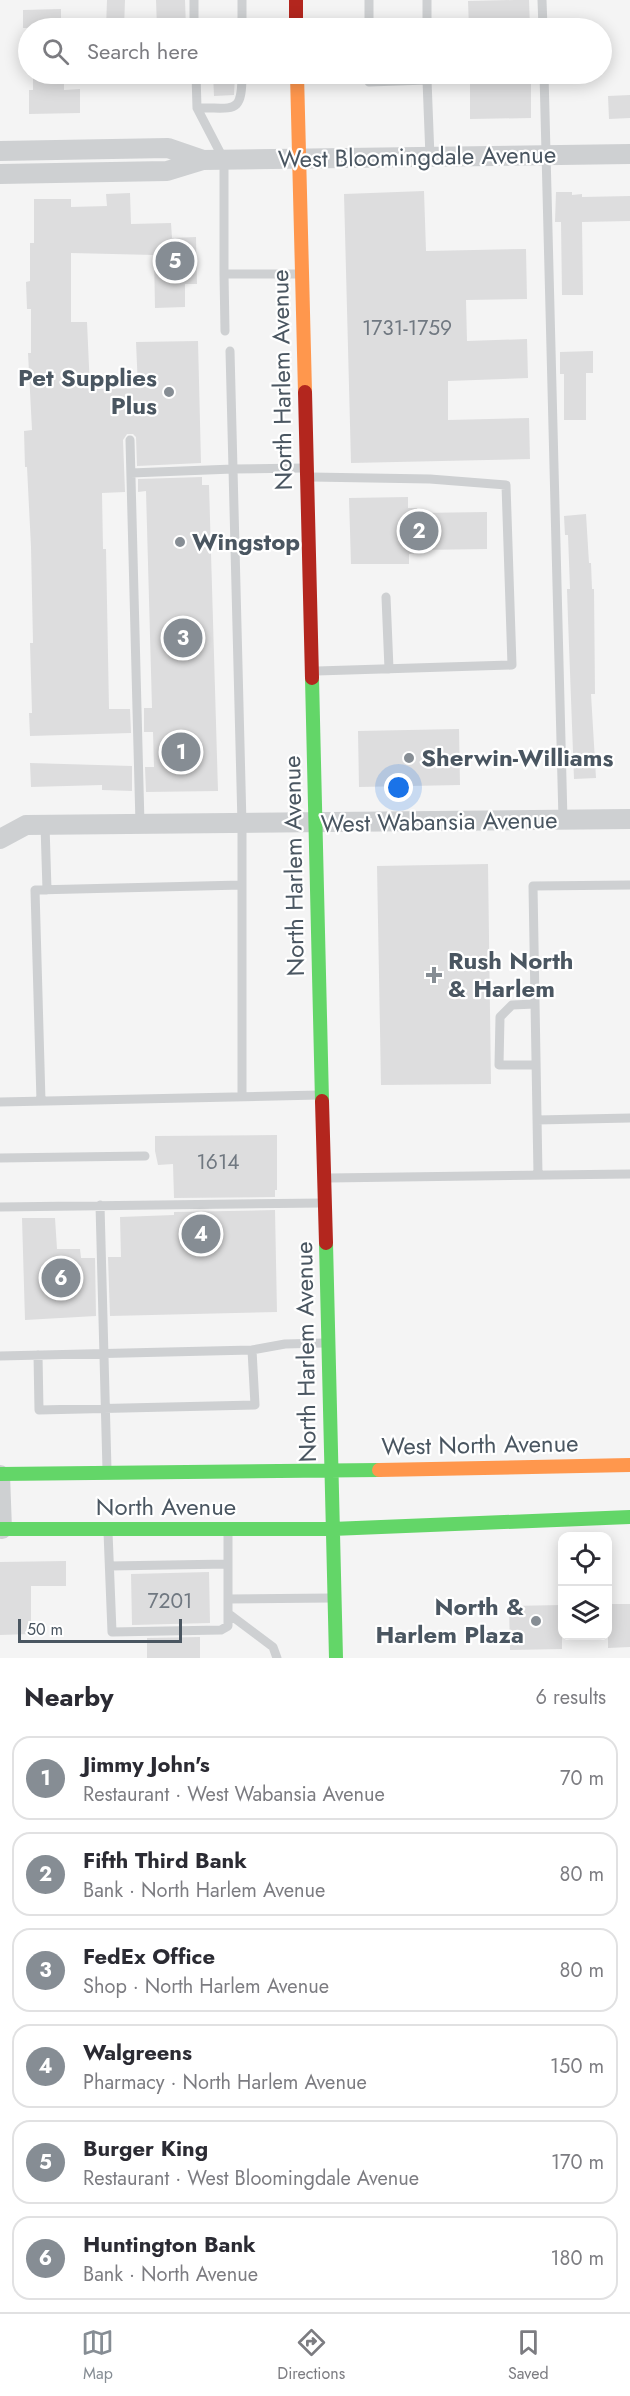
<!DOCTYPE html>
<html lang="en">
<head>
<meta charset="utf-8">
<style>
  body { margin:0; font-family:Jost,sans-serif; background:#f7f7f7; color:#2b2b33 }
  .controls { position:absolute; right:18px; bottom:18px; display:grid; overflow:hidden; border-radius:12px; box-shadow:0 3px 15px #0003 }
  .controls button { width:54px; height:54px; display:grid; place-items:center; padding:0; border:0; border-bottom:2px solid #e1e1e2; background:#fff; color:#2b2b33; font:30px sans-serif }
  .scale { position:absolute; left:18px; bottom:15px; width:164px; box-sizing:border-box; padding-left:6px; border:3px solid #4a5661; border-top:0; font-size:16px; line-height:21px; white-space:nowrap; color:#4a5661; -webkit-text-stroke:4px #fff; paint-order:stroke }
  .you { position:absolute; left:399px; top:788px; width:21px; height:21px; margin:-15px; border:4px solid #fff; border-radius:50%; background:#1a73e8; box-shadow:0 0 0 9px #1a73e833 }
  .badge { display:grid; place-items:center; width:39px; height:39px; border-radius:50%; background:#868d94; color:#fff; font-size:20px; font-weight:700 }
  .pin { position:absolute; translate:-50% -50%; border:3px solid #fff; box-shadow:0 2px 6px #0006 }
  .list { margin:0; padding:0; list-style:none }
  h2 { display:flex; justify-content:space-between; align-items:center; height:78px; margin:0; padding:0 24px; font-size:26px }
  h2 small { font-size:20px; font-weight:400; color:#7c7c81 }
  .list li { display:grid; grid-template-columns:39px 1fr auto; gap:18px; align-items:center; box-sizing:border-box; height:84px; margin:0 12px 12px; padding:0 12px; border:2px solid #e1e1e2; border-radius:18px }
  .list b { display:block; font-size:22px; white-space:nowrap }
  .list p { margin:0; font-size:20px; white-space:nowrap; color:#7c7c81 }
  .list em { font-size:20px; font-style:normal; color:#7c7c81 }
  .icon { flex:none; width:33px; height:33px; fill:none; stroke:currentColor; stroke-width:2; stroke-linecap:round; stroke-linejoin:round }
  .map { position:relative; flex:none; width:630px; height:1658px; overflow:hidden }
  .search { position:absolute; background:#fff; box-shadow:0 3px 15px #0003; left:18px; right:18px; top:18px; height:66px; display:flex; align-items:center; gap:15px; box-sizing:border-box; padding:0 21px; border-radius:33px; color:#7c7c81; font-size:22px }
  .sheet { height:654px; background:#fff }
  nav { display:flex; justify-content:space-around; align-items:center; box-sizing:border-box; height:84px; border-top:2px solid #e1e1e2; background:#fff; font-size:16px; color:#7c7c81 }
  nav a { display:grid; justify-items:center; gap:3px }
  nav .on { color:#868d94 }
  .map>svg:first-child { display:block }
</style>
</head>
<body>
<div class="map">
<svg width="630" height="1658" viewBox="0 0 630 1658">
  <rect width="100%" height="100%" fill="#f4f4f4"/>
  <!-- building -->
  <path fill="#ddddde" d="M 107,0 L 125,0 L 124,28 L 106,28 Z
    M 156,0 L 185,0 L 186,28 L 157,28 Z
    M 514,0 L 529,0 L 530,28 L 469,28 L 468,1 Z
    M 61,9 L 61,28 L 23,28 L 23,10 Z
    M 33,74 L 64,74 L 64,90 L 80,89 L 80,113 L 29,114 L 29,90 L 33,90 Z
    M 213,74 L 235,74 L 234,95 L 214,96 Z
    M 470,74 L 531,74 L 531,118 L 470,119 Z
    M 630,95 L 630,118 L 609,119 L 608,96 Z
    M 424,191 L 426,251 L 526,249 L 527,299 L 466,300 L 467,341 L 527,339 L 528,378 L 448,381 L 448,420 L 529,418 L 530,459 L 351,463 L 344,194 Z
    M 556,192 L 572,192 L 572,195 L 582,194 L 582,197 L 630,196 L 630,221 L 582,222 L 583,295 L 562,295 L 561,222 L 555,222 Z
    M 130,193 L 131,224 L 171,223 L 172,238 L 196,237 L 197,284 L 185,284 L 185,307 L 155,308 L 154,255 L 71,253 L 71,322 L 87,322 L 90,389 L 138,388 L 136,342 L 198,341 L 201,463 L 137,466 L 136,437 L 133,434 L 127,434 L 123,440 L 125,492 L 102,493 L 103,549 L 106,549 L 109,709 L 130,709 L 131,733 L 30,736 L 29,713 L 32,713 L 30,643 L 33,643 L 31,547 L 27,467 L 25,467 L 24,431 L 32,430 L 28,353 L 31,353 L 31,309 L 27,309 L 26,282 L 30,281 L 30,243 L 34,243 L 34,199 L 71,199 L 71,207 L 107,206 L 106,194 Z
    M 593,351 L 593,373 L 586,373 L 586,420 L 564,420 L 564,374 L 560,374 L 560,352 Z
    M 202,477 L 202,485 L 209,485 L 218,791 L 146,792 L 145,767 L 154,767 L 153,732 L 144,732 L 144,708 L 152,708 L 146,491 L 138,492 L 138,479 Z
    M 408,497 L 408,508 L 417,508 L 417,513 L 487,512 L 487,549 L 418,550 L 418,553 L 409,554 L 409,564 L 351,564 L 349,498 Z
    M 586,514 L 589,563 L 591,563 L 592,589 L 594,589 L 595,694 L 591,694 L 596,778 L 574,779 L 568,619 L 567,589 L 570,589 L 568,535 L 565,535 L 564,516 Z
    M 459,729 L 460,785 L 359,787 L 358,731 Z
    M 30,763 L 132,766 L 132,791 L 102,790 L 102,785 L 31,787 Z
    M 488,864 L 491,1084 L 381,1085 L 377,866 Z
    M 277,1135 L 277,1190 L 275,1190 L 275,1197 L 174,1198 L 173,1164 L 158,1165 L 155,1151 L 155,1136 Z
    M 275,1210 L 277,1312 L 110,1316 L 108,1257 L 121,1257 L 120,1217 L 174,1215 L 174,1212 Z
    M 22,1218 L 55,1218 L 57,1249 L 80,1249 L 81,1258 L 95,1258 L 96,1316 L 25,1320 Z
    M 66,1561 L 66,1586 L 31,1586 L 31,1634 L 0,1635 L 0,1562 Z
    M 209,1572 L 210,1623 L 132,1625 L 131,1574 Z
    M 608,1604 L 630,1604 L 630,1647 L 608,1648 Z
    M 562,1605 L 562,1649 L 510,1650 L 509,1606 Z
    M 200,1637 L 200,1658 L 147,1658 L 147,1638 Z"/>
  <g fill="none" stroke-linecap="round" stroke-linejoin="round">
    <!-- lane -->
    <path stroke="#ced0d2" stroke-width="9" d="M 194,0 L 194,28
      M 369,0 L 369,28
      M 427,0 L 427,28
      M 542,0 L 543,28
      M 242,28 L 242,0
      M 196,74 L 197,108 L 224,160 L 224,274
      M 369,74 L 369,82 L 427,80 L 427,74
      M 544,74 L 563,820
      M 427,80 L 430,157
      M 197,108 C 234,107 242,116 242,74
      M 225,331 L 224,274 L 297,274
      M 230,351 L 233,469 L 304,468
      M 130,440 L 140,824
      M 131,473 L 233,469 L 242,824 L 242,1097
      M 311,477 L 430,479 L 506,485 L 512,665 L 317,671
      M 386,597 L 389,669
      M 45,825 L 47,890
      M 535,1004 L 512,1005 L 500,1017 L 499,1065 L 536,1065
      M 41,1101 L 35,890 L 242,885
      M 0,1102 L 319,1095
      M 537,1120 L 630,1118
      M 0,1158 L 145,1156
      M 538,1175 L 533,886 L 630,885
      M 329,1178 L 630,1174
      M 100,1205 L 107,1470
      M 0,1207 L 322,1203
      M 38,1355 L 39,1410 L 255,1405 L 252,1350
      M 0,1356 L 252,1350 L 285,1344 L 324,1343
      M 108,1532 L 112,1632 L 221,1630 L 228,1626 L 228,1564
      M 110,1566 L 228,1564 L 228,1531
      M 229,1599 L 331,1598
      M 229,1614 L 273,1647 L 277,1658"/>
    <!-- street -->
    <path stroke="#ced0d2" stroke-width="20" d="M 0,151 L 168,148 L 203,160
      M 0,174 L 167,171 L 203,160 L 630,154
      M 0,839 L 26,825 L 630,819
      M 0,1475 L 2,1529"/>
    <!-- fast -->
    <path stroke="#63d668" stroke-width="14" d="M 312,678 L 322,1101
      M 326,1243 L 336,1658
      M 0,1474 L 379,1470
      M 0,1529 L 332,1529 L 630,1517"/>
    <!-- slow -->
    <path stroke="#ff974d" stroke-width="14" d="M 297,74 L 305,392
      M 379,1470 L 630,1465"/>
    <!-- jam -->
    <path stroke="#b3261e" stroke-width="14" d="M 296,0 L 296,28
      M 305,392 L 312,678
      M 322,1101 L 326,1243"/>
  </g>
  <!-- markers -->
  <g fill="#868d94" stroke="#fff" stroke-width="2">
    <circle cx="169" cy="392" r="6"/>
    <circle cx="180" cy="542" r="6"/>
    <circle cx="409" cy="758" r="6"/>
    <path d="M431 966h6v6h6v6h-6v6h-6v-6h-6v-6h6z"/>
    <circle cx="536" cy="1621" r="6"/>
  </g>
  <g text-anchor="middle" stroke-width="4.5" stroke-linejoin="round" paint-order="stroke">
    <!-- number labels -->
    <g font-size="21" fill="#707881">
      <text x="407" y="335">1731-1759</text>
      <text x="218" y="1169">1614</text>
      <text x="170" y="1608">7201</text>
    </g>
    <!-- street labels -->
    <g font-size="24" fill="#4a5661" stroke="#fff">
      <text transform="translate(417 157) rotate(-1)" y="8">West Bloomingdale Avenue</text>
      <text transform="translate(282 380) rotate(-91)" y="8">North Harlem Avenue</text>
      <text transform="translate(439 822) rotate(-1)" y="8">West Wabansia Avenue</text>
      <text transform="translate(294 866) rotate(-91)" y="8">North Harlem Avenue</text>
      <text transform="translate(306 1352) rotate(-91)" y="8">North Harlem Avenue</text>
      <text transform="translate(480 1445) rotate(-1)" y="8">West North Avenue</text>
      <text x="166" y="1515">North Avenue</text>
    </g>
    <!-- poi labels -->
    <g font-size="24" font-weight="bold" fill="#4a5661" stroke="#fff" text-anchor="start">
      <text x="157" y="386" text-anchor="end">Pet Supplies<tspan x="157" dy="28">Plus</tspan></text>
      <text x="192" y="550">Wingstop</text>
      <text x="421" y="766">Sherwin-Williams</text>
      <text x="448" y="969">Rush North<tspan x="448" dy="28">&amp; Harlem</tspan></text>
      <text x="524" y="1615" text-anchor="end">North &amp;<tspan x="524" dy="28">Harlem Plaza</tspan></text>
    </g>
  </g>
</svg>
<div class="controls">
<button><svg class="icon" aria-label="locate" viewBox="0 0 24 24"><circle cx="12" cy="12" r="6"/><path d="M12 2v4M12 18v4M2 12h4M18 12h4"/></svg></button>
<button><svg class="icon" aria-label="layers" viewBox="0 0 24 24"><path d="M12 4l9 5-9 5-9-5zM3 14l9 5 9-5"/></svg></button>
</div>
<div class="scale">50 m</div>
<div class="you"></div>
<div class="pin badge" style="left:181px;top:752px">1</div>
<div class="pin badge" style="left:419px;top:531px">2</div>
<div class="pin badge" style="left:183px;top:638px">3</div>
<div class="pin badge" style="left:201px;top:1234px">4</div>
<div class="pin badge" style="left:175px;top:261px">5</div>
<div class="pin badge" style="left:61px;top:1278px">6</div>
<div class="search"><svg class="icon" aria-label="search" viewBox="0 0 24 24"><circle cx="10" cy="10" r="6"/><path d="M15 15l6 6"/></svg>Search here</div>
</div>
<section class="sheet">
<h2>Nearby<small>6 results</small></h2>
<ul class="list">
<li><span class="badge">1</span><div><b>Jimmy John's</b><p>Restaurant · West Wabansia Avenue</p></div><em>70 m</em></li>
<li><span class="badge">2</span><div><b>Fifth Third Bank</b><p>Bank · North Harlem Avenue</p></div><em>80 m</em></li>
<li><span class="badge">3</span><div><b>FedEx Office</b><p>Shop · North Harlem Avenue</p></div><em>80 m</em></li>
<li><span class="badge">4</span><div><b>Walgreens</b><p>Pharmacy · North Harlem Avenue</p></div><em>150 m</em></li>
<li><span class="badge">5</span><div><b>Burger King</b><p>Restaurant · West Bloomingdale Avenue</p></div><em>170 m</em></li>
<li><span class="badge">6</span><div><b>Huntington Bank</b><p>Bank · North Avenue</p></div><em>180 m</em></li>
</ul>
</section>
<nav>
<a class="on"><svg class="icon" aria-label="map" viewBox="0 0 24 24"><path d="M3 6l6-2 6 2 6-2v14l-6 2-6-2-6 2zM9 4v14M15 6v14"/></svg>Map</a>
<a><svg class="icon" aria-label="directions" viewBox="0 0 24 24"><path d="M12 3l9 9-9 9-9-9zM9 14v-3h6M13 9l2 2-2 2"/></svg>Directions</a>
<a><svg class="icon" aria-label="saved" viewBox="0 0 24 24"><path d="M7 4h10v16l-5-4-5 4z"/></svg>Saved</a>
</nav>
</body>
</html>
